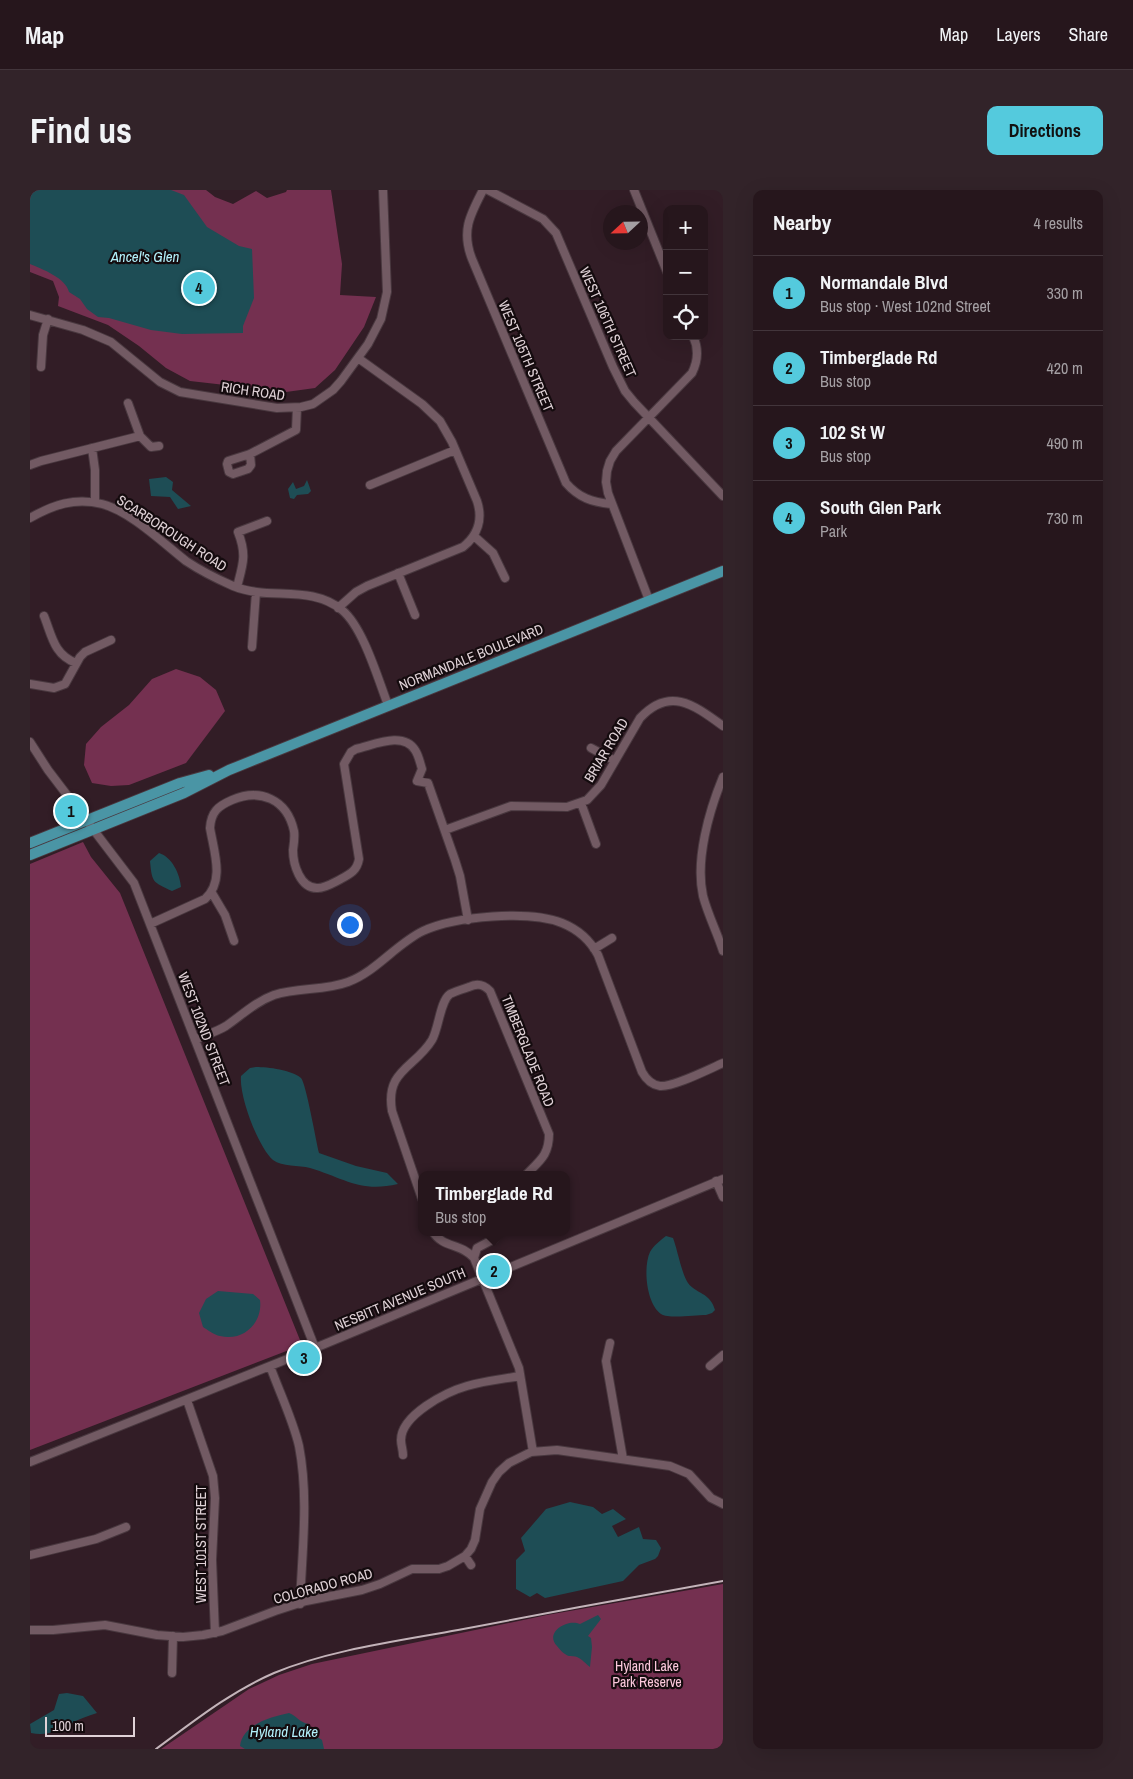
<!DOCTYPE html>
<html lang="en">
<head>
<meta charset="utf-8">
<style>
  body { margin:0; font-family:"Archivo Narrow",sans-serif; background:#322329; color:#f1f3f6 }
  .controls { position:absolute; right:15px; top:15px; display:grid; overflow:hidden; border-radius:10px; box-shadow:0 5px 20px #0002 }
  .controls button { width:45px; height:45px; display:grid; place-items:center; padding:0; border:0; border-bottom:1px solid #42353b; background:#26161c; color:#f1f3f6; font:25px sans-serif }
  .compass { position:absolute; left:573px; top:15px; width:45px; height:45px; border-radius:50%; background:#26161c; box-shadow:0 5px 20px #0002; rotate:248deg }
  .scale { position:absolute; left:15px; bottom:12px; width:90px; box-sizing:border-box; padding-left:5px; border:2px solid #e0d2d7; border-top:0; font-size:14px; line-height:18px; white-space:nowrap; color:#e0d2d7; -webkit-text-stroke:4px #140b0e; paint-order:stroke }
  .you { position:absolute; left:319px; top:734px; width:18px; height:18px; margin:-12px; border:4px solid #fff; border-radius:50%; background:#1a73e8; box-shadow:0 0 0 8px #1a73e833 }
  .badge { display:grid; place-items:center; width:32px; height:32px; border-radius:50%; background:#54cadd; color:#111; font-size:16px; font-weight:700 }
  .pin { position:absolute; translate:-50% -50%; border:2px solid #fff; box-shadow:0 1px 5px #0006 }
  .popup { position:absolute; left:388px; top:981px; width:152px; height:65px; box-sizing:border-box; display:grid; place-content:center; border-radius:10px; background:#26161c; filter:drop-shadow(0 1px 4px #0005); font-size:16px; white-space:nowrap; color:#a49fa3 }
  .popup b { font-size:19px; color:#f1f3f6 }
  .popup::after { content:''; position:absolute; left:50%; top:100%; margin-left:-10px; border:10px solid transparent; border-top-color:#26161c }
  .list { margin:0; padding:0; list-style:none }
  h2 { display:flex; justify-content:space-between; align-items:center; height:65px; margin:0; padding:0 20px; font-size:21px }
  h2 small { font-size:16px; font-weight:400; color:#a49fa3 }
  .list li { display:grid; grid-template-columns:32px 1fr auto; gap:15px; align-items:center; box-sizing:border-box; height:75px; padding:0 20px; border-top:1px solid #42353b }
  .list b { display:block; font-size:19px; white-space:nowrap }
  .list p { margin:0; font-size:16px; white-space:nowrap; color:#a49fa3 }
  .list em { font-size:16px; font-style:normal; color:#a49fa3 }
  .icon { flex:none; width:28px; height:28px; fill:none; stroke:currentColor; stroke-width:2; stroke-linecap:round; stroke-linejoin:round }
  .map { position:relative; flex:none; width:693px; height:1559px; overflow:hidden; border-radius:10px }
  header { display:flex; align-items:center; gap:30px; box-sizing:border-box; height:70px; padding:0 25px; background:#26161c; border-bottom:1px solid #42353b }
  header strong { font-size:24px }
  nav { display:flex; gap:28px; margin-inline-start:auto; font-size:18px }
  .intro { display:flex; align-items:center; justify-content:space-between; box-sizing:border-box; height:120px; padding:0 30px }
  h1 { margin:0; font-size:35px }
  .button { padding:12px 22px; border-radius:10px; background:#54cadd; color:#111; font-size:18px; font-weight:700 }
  main { display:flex; gap:30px; padding:0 30px }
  aside { flex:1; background:#26161c; border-radius:10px; box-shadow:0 5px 20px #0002 }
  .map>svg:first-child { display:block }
</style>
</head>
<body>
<header>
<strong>Map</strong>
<nav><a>Map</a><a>Layers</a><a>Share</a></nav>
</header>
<div class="intro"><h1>Find us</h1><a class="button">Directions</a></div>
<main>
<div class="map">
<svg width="693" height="1559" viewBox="0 0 693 1559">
  <rect width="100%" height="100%" fill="#321d26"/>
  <!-- green -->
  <path fill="#743050" d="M 0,0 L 176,0 L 185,7 L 203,14 L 226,1 L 237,8 L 256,2 L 257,0 L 301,0 L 312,74 L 310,105 L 346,107 L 334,137 L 305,180 L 285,198 L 256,202 L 160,191 L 136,178 L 109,156 L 78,135 L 28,116 L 29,107 L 23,91 L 0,82 Z
    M 146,479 L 170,487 L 186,500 L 195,521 L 156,573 L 99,595 L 81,596 L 62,593 L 54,575 L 56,554 L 71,537 L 99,515 L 122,489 Z
    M 53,652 L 61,667 L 90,703 L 272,1155 L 0,1260 L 0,674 Z
    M 693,1394 L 693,1559 L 131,1559 L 219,1499 L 249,1485 L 282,1474 L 517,1425 Z"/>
  <!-- water -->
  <path fill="#1e4d55" d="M 0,0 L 141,0 L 154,5 L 177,37 L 209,56 L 222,59 L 224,108 L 213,136 L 213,143 L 152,144 L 121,140 L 79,128 L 68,127 L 57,119 L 50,109 L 39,102 C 36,88 12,79 0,74 Z
    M 136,287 L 143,292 L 142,300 L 161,316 L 148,319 L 140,307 L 121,306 L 119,289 Z
    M 277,290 L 281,301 L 278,304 L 267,305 L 264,309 L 260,308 L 258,299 L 263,292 L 266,299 L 274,296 Z
    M 129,663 C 142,667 150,684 151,697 L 142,701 C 123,692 122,693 120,671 Z
    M 226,877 C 238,877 262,880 271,888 C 276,893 286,951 289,963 L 326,976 L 357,983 L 368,994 C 330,1003 314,988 280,978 C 269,975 252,977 243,970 C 228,957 209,906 211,886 L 220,878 Z
    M 636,1046 L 643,1048 C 647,1058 652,1085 658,1093 C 666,1104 680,1102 685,1120 L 682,1123 L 676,1125 C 665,1125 639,1129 631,1124 C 616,1113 613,1077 620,1062 C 623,1056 631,1050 636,1046 Z
    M 188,1101 L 223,1104 L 230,1110 C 233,1133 213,1152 190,1146 C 184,1145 178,1140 173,1137 L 169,1123 L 176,1109 Z
    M 540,1312 L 563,1317 L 572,1324 L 583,1319 L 596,1329 L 582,1336 L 588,1347 L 609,1337 L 613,1349 L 626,1350 L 631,1358 L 628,1366 L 625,1369 L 609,1375 L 593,1391 L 515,1408 L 507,1403 L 500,1407 L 486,1399 L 486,1370 L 495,1361 L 491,1348 L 516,1319 Z
    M 568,1425 L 571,1429 L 558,1446 L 561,1448 L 562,1457 L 560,1477 C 556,1474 552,1469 547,1467 C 545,1466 541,1466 539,1466 C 535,1465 530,1460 527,1456 C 514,1443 537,1428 550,1434 Z
    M 37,1503 L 53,1506 L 67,1523 C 58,1526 49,1529 40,1534 C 27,1541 17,1546 1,1543 L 0,1534 L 24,1520 L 29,1504 Z
    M 259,1523 C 267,1526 269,1532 278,1534 L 281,1543 L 292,1550 L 294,1559 L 215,1559 L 210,1556 C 213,1534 241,1527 259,1523 Z"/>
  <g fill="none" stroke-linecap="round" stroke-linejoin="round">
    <defs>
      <path id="minor" d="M 453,0 C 440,25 431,41 442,69 L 536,293 C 549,308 562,312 581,314
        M 458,0 L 513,29 L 526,43 L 583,177 L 595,201 L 604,212 L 693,306
        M 604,0 L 637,82
        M 0,125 L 53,140 L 81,152 L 130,192 L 150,202 L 247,218 L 271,217 L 283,214 L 303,200 L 311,191 L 338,154 L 351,129 L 357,102 L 353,0
        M 11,177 L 13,145 L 18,129
        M 98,213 L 110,246 L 121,257 L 129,256
        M 62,258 L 65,280 L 65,312
        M 220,264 L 221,275 L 218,279 L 203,284 L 199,282 L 197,274 L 198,271 L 220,264 L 266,240 L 267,218
        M 0,275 L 11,271 L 110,246
        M 340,295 L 425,260
        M 0,328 C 23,315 45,307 72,314 C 100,321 133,353 156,371 C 171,381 187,389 203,396 C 239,411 280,394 312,420 C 333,437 348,489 358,515
        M 444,346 L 463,363 L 475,388
        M 368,383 L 385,425
        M 207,397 C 213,374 217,365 208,342 L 237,331
        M 619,410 L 578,303 L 576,292 L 577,281 L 580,271 L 586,261 L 662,183 C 668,171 669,159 663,146
        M 308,418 L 326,402 L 337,396 L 433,357 C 448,345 453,329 447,311 L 422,252 L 410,231 L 392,214 L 328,168
        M 14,426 C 22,446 24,465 46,473
        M 222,457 L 226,402
        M 0,494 L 24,498 L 35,494 L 50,467 L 55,462 L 81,450
        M 0,552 L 18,580 L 104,693 L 285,1158
        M 561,558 L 585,571
        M 693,587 C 679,621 665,670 673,706 C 678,725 687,742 693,761
        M 551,613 L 566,654
        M 415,640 L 481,616 L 537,617 L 557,610 L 571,595 L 610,528 C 640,496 664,515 693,536
        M 182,703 L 195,725 L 204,751
        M 120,734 L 175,709 C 195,691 184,662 180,638 C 181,622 188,616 202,610 C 230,598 257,609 264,641 C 265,647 264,653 263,660 C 263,674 270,699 288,698 C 295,698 303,693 309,690 C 320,684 327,681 329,669 L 314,574 L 321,562 L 326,559 C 344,555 373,541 385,560 C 389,566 390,573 392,579 L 387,591 L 398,593 L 425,670 L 430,686 L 438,730
        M 564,759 L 582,748
        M 165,850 C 175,845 186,842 196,836 C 212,825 225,812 244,805 C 268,797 294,801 318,792 C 347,781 366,754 393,741 C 426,726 499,720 532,733 C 547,739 560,750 568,765 L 612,882 C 616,889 622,895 630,896 C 644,897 679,879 693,873
        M 686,991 L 693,1007
        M 392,1009 L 362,921 C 355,880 385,878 402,850 C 409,838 410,811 420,804 C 426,801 433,799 439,797 C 447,793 453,794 460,801 L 519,944 C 519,966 509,971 496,985
        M 403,1042 C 413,1058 431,1053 444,1068 L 489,1178 L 503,1262
        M 444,1068 L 447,1058 L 464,1049 L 470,1042
        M 580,1153 L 576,1171 L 593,1269
        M 240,1176 C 249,1201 263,1230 269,1256 C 279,1308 272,1361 270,1414
        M 680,1176 L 693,1165
        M 157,1210 L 183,1286 L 185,1308 L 182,1370 L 185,1443
        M 373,1265 C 373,1260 371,1255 371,1250 C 371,1225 416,1202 437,1196 C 454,1191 473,1189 490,1186
        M 0,1272 L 285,1158 L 693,989
        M 0,1365 L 66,1349 L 96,1337
        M 435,1366 L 441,1375
        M 0,1440 L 23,1440 L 75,1435 L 127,1445 L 153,1447 L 173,1445 L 192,1441 L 245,1421 L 276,1411 L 332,1400 L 350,1394 L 382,1379 L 409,1379 L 418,1376 L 435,1366 L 441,1359 L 445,1350 L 450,1319 L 462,1292 L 469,1282 L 479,1273 L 501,1262 L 527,1260 L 640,1276 L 659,1284 L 681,1308 L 693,1314
        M 142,1483 L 143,1446"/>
      <path id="major" d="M 0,653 L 150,593 L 179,585
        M 0,665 L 154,603 L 199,580 L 693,381"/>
    </defs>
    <!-- minor casing -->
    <use href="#minor" stroke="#49383f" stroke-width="10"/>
    <!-- major casing -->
    <use href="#major" stroke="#49383f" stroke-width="12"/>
    <!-- minor -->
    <use href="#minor" stroke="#725a63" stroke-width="8"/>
    <!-- major -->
    <use href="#major" stroke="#4a95a5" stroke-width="10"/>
    <!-- rail -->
    <path stroke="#c3b3b9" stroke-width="2" d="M 126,1559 C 164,1531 200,1502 244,1483 C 299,1460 368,1451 428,1440 C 516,1423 605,1407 693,1391"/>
  </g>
  <g text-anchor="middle" stroke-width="4.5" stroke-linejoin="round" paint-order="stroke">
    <!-- street labels -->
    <g font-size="14" fill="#e0d2d7" stroke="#140b0e">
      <text transform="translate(578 132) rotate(66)" y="5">WEST 106TH STREET</text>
      <text transform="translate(496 166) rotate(67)" y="5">WEST 105TH STREET</text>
      <text transform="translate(223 201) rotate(8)" y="5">RICH ROAD</text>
      <text transform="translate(142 343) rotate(33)" y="5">SCARBOROUGH ROAD</text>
      <text transform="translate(441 467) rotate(-22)" y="5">NORMANDALE BOULEVARD</text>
      <text transform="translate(576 560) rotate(-59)" y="5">BRIAR ROAD</text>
      <text transform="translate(174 839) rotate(69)" y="5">WEST 102ND STREET</text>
      <text transform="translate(498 861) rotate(68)" y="5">TIMBERGLADE ROAD</text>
      <text transform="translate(370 1109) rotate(-23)" y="5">NESBITT AVENUE SOUTH</text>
      <text transform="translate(171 1354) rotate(-90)" y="5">WEST 101ST STREET</text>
      <text transform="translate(293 1396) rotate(-15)" y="5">COLORADO ROAD</text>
    </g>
    <!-- park labels -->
    <g font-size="14" fill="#fcc8dc" stroke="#140b0e">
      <text x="617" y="1481">Hyland Lake<tspan x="617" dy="16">Park Reserve</tspan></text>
    </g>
    <!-- water labels -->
    <g font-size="15" font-style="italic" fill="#b2f0fa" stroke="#140b0e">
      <text x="115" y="72">Ancel's Glen</text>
      <text x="254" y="1547">Hyland Lake</text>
    </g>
  </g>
</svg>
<div class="controls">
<button>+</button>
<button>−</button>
<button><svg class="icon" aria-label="locate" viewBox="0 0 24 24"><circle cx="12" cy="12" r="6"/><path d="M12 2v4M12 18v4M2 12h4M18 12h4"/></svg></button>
</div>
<svg class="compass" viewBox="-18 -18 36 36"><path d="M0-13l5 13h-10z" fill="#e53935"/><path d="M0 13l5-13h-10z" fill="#a49fa3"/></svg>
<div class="scale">100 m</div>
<div class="you"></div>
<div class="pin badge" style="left:41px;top:621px">1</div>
<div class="pin badge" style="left:464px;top:1081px">2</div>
<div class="popup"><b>Timberglade Rd</b>Bus stop</div>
<div class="pin badge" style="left:274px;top:1168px">3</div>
<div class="pin badge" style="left:169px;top:98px">4</div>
</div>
<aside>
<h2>Nearby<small>4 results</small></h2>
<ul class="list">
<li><span class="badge">1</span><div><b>Normandale Blvd</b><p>Bus stop · West 102nd Street</p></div><em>330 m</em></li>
<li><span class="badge">2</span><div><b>Timberglade Rd</b><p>Bus stop</p></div><em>420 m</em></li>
<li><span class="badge">3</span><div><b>102 St W</b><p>Bus stop</p></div><em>490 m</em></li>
<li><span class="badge">4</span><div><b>South Glen Park</b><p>Park</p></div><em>730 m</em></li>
</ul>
</aside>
</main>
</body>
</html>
